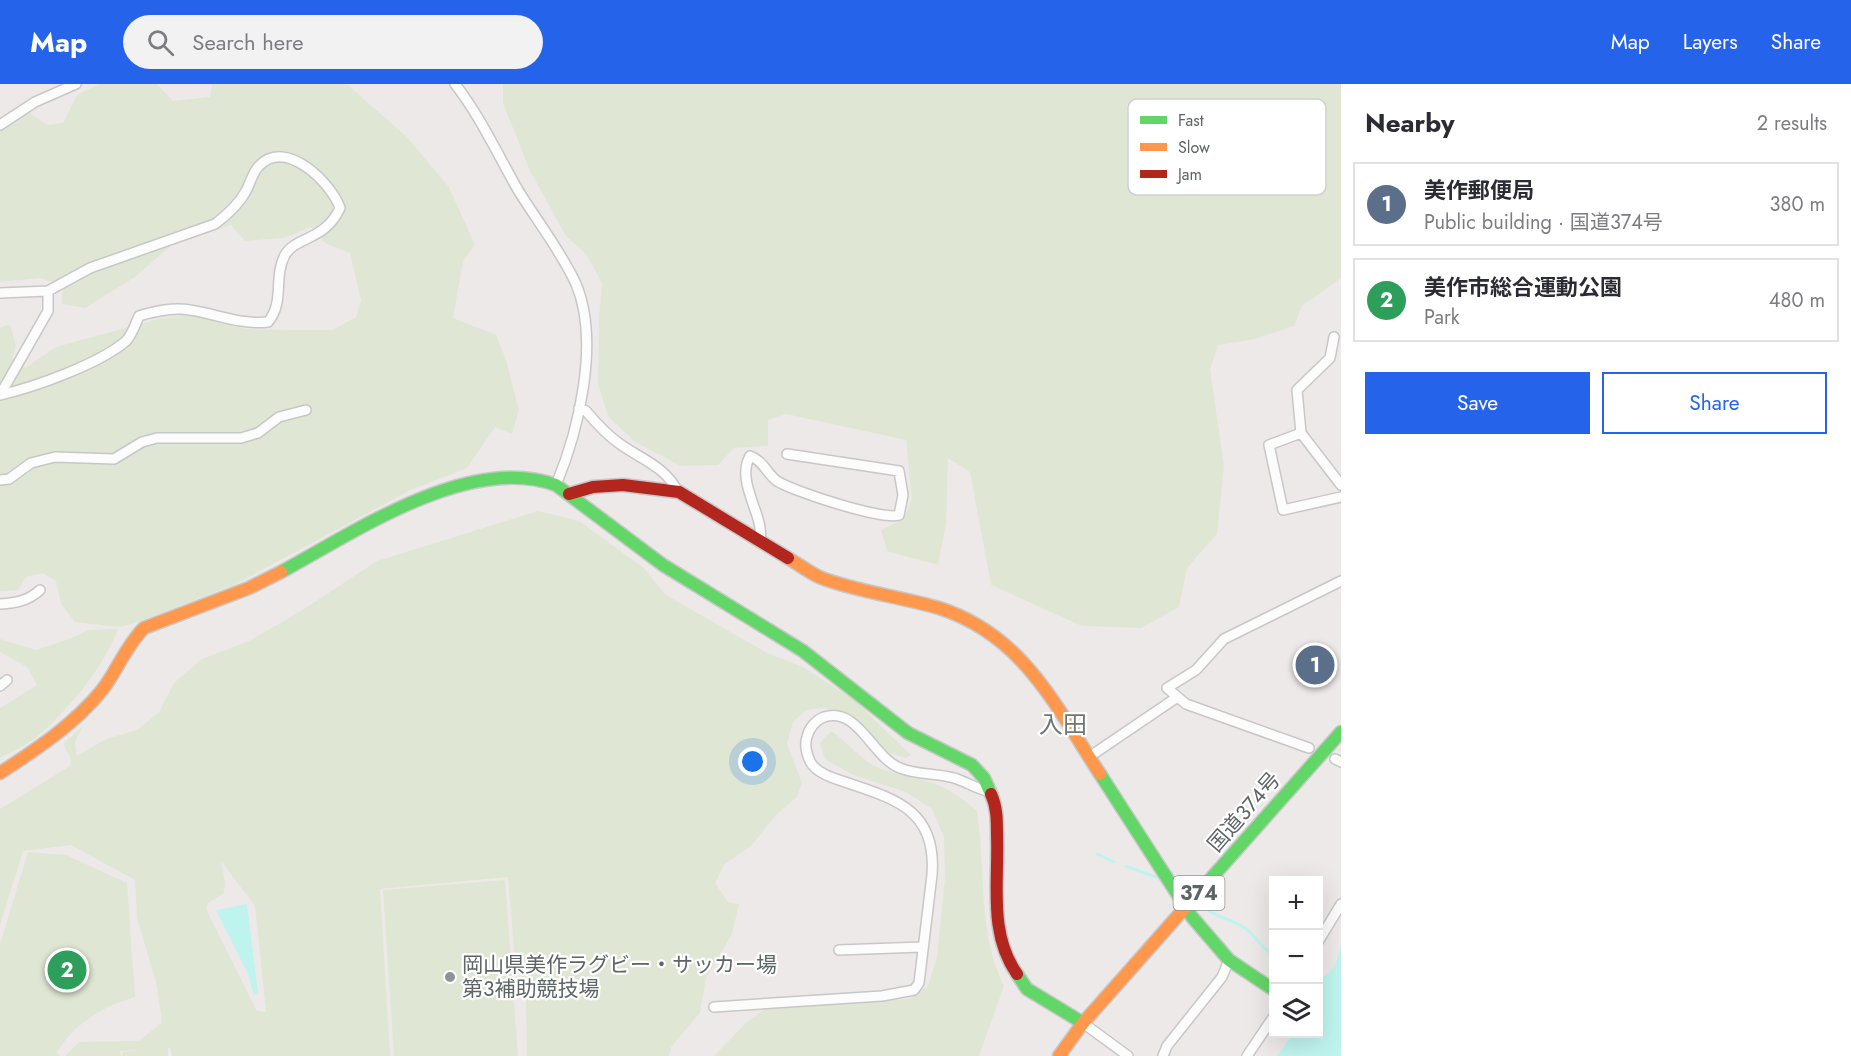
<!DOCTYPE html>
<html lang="en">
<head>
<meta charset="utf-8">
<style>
  body { margin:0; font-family:Jost,"Noto Sans JP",sans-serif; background:#f2f2f3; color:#2b2b33 }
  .controls { position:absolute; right:18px; bottom:18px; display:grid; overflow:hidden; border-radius:0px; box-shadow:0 6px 24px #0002 }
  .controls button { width:54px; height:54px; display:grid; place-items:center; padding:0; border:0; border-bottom:2px solid #e1e1e2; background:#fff; color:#2b2b33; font:30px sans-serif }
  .you { position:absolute; left:753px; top:678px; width:21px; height:21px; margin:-15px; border:4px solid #fff; border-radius:50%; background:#1a73e8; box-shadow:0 0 0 9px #1a73e833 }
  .badge { display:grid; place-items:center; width:39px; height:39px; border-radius:50%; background:#2563eb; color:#fff; font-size:20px; font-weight:700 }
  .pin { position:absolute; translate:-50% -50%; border:3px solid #fff; box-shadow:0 2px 6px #0006 }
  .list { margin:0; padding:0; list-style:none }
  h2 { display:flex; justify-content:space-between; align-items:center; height:78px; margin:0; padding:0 24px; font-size:26px }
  h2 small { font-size:20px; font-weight:400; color:#7c7c81 }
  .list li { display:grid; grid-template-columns:39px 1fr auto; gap:18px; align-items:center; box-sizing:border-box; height:84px; margin:0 12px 12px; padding:0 12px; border:2px solid #e1e1e2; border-radius:0px }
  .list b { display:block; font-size:22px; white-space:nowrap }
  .list p { margin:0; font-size:20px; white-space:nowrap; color:#7c7c81 }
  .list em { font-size:20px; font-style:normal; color:#7c7c81 }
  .actions { display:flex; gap:12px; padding:18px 24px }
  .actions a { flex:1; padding:14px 0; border:2px solid #2563eb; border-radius:0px; text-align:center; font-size:21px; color:#2563eb }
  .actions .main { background:#2563eb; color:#fff }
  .icon { flex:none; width:33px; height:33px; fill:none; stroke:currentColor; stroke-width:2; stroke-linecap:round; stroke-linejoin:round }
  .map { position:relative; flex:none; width:1341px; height:972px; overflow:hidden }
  header { display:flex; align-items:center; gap:36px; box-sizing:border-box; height:84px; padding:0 30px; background:#2563eb; color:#fff }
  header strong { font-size:28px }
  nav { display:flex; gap:33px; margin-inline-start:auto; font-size:21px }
  .search { width:420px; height:54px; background:#f2f2f3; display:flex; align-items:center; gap:15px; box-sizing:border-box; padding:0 21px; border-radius:33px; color:#7c7c81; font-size:22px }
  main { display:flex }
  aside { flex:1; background:#fff }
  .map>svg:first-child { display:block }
</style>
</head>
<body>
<header>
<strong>Map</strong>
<div class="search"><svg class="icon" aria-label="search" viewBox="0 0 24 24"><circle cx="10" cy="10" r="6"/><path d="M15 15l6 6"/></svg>Search here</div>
<nav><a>Map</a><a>Layers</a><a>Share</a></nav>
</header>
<main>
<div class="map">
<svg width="1341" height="972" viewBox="0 0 1341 972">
  <rect width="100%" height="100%" fill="#ede9e8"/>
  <!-- green -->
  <path fill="#e0e6d4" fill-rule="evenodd" d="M 99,0 L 157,0 L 173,17 L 210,13 L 212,0 L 343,0 L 349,2 L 407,53 L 449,103 L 475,161 L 463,177 L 453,234 L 496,251 L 506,276 L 519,326 L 512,350 L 495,343 L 467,384 L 411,406 L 236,500 L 132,540 L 119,543 L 75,538 L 61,520 L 56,497 L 42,489 L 26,493 L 18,506 L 0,507 L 0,244 L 10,240 L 16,262 L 12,274 L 25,284 L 56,263 L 158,235 L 189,230 L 247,245 L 292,246 L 333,246 L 356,233 L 361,216 L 350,169 L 325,159 L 311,143 L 284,154 L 245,157 L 231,141 L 173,160 L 135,193 L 85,224 L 62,220 L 63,201 L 40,194 L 0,198 L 0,45 L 27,27 L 47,41 L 63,39 L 77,11 Z
    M 503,0 L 1341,0 L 1341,194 L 1302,222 L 1294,242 L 1255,255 L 1218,261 L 1210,285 L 1224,382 L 1217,450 L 1187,484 L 1179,523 L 1141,544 L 1082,542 L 991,501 L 970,388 L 948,374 L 946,440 L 938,481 L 887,467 L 881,446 L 904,435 L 912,415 L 906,356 L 786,330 L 768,336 L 768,362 L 734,364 L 718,381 L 681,382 L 635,358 L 608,332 L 598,300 L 599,234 L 602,199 L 586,170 L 566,152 L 530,87 L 503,19 Z
    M 538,427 L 579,437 L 644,484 L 666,511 L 767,569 L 803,583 L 853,615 L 911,671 L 906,674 L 887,668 L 849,631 L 825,624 L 806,626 L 793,638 L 787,660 L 802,699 L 797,713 L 777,730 L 752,761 L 724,781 L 715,799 L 728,818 L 739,820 L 732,850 L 706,894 L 700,929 L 671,963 L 669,972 L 527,972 L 526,912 L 514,866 L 508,793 L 380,805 L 390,972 L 172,972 L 170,964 L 168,964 L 168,972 L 123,972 L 122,968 L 138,966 L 120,967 L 121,972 L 65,972 L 79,958 L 138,957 L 162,939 L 157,902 L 137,834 L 135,796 L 71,761 L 23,767 L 0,841 L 0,725 L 70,682 L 71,675 L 63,660 L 83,642 L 75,658 L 77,672 L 106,655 L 137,646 L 159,628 L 174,599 L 202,575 L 249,557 L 301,527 L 377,477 ZM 221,777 L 255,822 L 266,928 L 257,927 L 206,825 L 208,819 L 224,809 L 225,798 Z
    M 118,545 C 103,585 66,629 33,656 C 23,663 11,668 0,674 L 0,624 L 37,601 L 27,583 L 0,568 L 0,555 L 36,566 L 69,555 L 89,546 Z
    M 831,647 C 848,658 860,676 879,684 C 896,691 916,693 933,699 C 950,705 964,716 977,727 C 986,784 977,848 1004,902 L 979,972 L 714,972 L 747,938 L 767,924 L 909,915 L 928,902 L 937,873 L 945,794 L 944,753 L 932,725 L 906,708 L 853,691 L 825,675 L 820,659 Z
    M 28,768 L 66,771 L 127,799 L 135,913 C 106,921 72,940 57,969 L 60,972 L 0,972 L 0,860 Z
    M 505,796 L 518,972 L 394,972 L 383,806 Z"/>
  <!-- water -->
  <path fill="#bff4ee" d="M 247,820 L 258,908 L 254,912 L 248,890 L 216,826 Z
    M 1341,863 L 1341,972 L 1277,972 L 1293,950 L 1318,950 L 1319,892 L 1326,892 L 1335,881 Z"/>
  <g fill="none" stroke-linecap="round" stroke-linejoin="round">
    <!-- stream -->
    <path stroke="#bff4ee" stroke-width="3" d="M 1097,770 L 1114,778
      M 1126,782 L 1161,795
      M 1205,824 C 1218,834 1232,835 1245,844 C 1256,852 1261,864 1274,871"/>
    <defs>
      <path id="street" d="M 455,0 C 480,32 498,71 518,106 C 537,137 561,167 576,200 C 600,257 579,346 556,401
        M 0,41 L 35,18 L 76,0
        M 0,209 L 48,207 L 90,184 L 215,140 C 227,131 239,120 246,107 C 250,100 253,87 259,82 C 286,53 332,100 340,124 C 325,157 296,152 285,171 C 273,193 285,218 268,238 C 240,241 217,230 190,226 C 173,223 156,227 139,232 C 136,239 132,251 126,257 C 99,280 35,303 0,311
        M 1334,253 L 1330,274 L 1297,306 L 1301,349 L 1341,401
        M 0,311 L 48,227 L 48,207
        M 579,324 L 586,327 C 596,339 607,351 620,360 C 641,375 666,383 678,408
        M 1301,349 L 1269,361 L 1283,426 L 1341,413
        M 0,396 L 9,395 L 31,379 L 55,373 L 114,375 L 142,358 L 157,354 L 241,354 L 258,349 L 279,333 L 306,326
        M 760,456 C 765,432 735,398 750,372 C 763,376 767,390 777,397 C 792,407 884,437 899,431 L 903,411 L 899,387 L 787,370
        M 0,520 C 16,519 28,517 40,506
        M 0,602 L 7,596
        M 1309,664 L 1186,620 L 1167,604 L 1196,586 L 1224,555 L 1341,497
        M 1089,673 L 1176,614
        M 1335,675 L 1341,678
        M 1318,858 L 1341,820
        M 839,866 L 922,863
        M 714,923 L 882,912 L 914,906 L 919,899 L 932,791 C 937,725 895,715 842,697 C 832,694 817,689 811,679 C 807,672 804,661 807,653 C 809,644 816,636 824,633 C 858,622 873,674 900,684 C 916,691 936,689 954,694 C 967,698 978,706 992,708
        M 1083,939 L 1128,972
        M 1163,972 L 1167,962 L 1222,893 L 1229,876
        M 1247,972 L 1274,932"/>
      <path id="fast" d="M 281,488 C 355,448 470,369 556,401 L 663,481 L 803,567 L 908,649 L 972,681 L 984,694 L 991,710
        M 1100,690 L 1192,833 L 1229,876 L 1274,906
        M 1199,808 L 1341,648
        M 1017,890 L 1027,905 L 1083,939"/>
      <path id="slow" d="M 788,474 C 798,480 809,488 819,493 C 853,507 902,513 939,524 C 1023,551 1055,621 1100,690
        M 0,689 C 37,665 75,640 103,605 C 118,585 126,562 144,544 L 249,504 L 281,488
        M 1059,972 L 1083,939 L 1199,808"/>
      <path id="jam" d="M 569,410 L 593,403 L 623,401 L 679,408 L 788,474
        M 991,710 C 997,723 997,736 997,751 C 999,798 988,849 1017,890"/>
    </defs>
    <!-- street casing -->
    <use href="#street" stroke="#c7c7c7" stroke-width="12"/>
    <!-- fast casing -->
    <use href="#fast" stroke="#c7c7c7" stroke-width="15"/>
    <!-- slow casing -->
    <use href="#slow" stroke="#c7c7c7" stroke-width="15"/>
    <!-- jam casing -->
    <use href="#jam" stroke="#c7c7c7" stroke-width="15"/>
    <!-- street -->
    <use href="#street" stroke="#fcfcfc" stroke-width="9"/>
    <!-- fast -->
    <use href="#fast" stroke="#63d668" stroke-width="12"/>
    <!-- slow -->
    <use href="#slow" stroke="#ff974d" stroke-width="12"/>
    <!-- jam -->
    <use href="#jam" stroke="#b3261e" stroke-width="12"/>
  </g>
  <!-- markers -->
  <circle fill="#8f9393" stroke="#fff" stroke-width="2" cx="450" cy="893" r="6"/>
  <g text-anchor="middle" stroke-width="4.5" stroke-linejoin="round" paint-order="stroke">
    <!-- shield labels -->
    <rect fill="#fff" stroke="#8e9393" stroke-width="1.5" x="1173.5" y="792" width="51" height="34" rx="4.5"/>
    <g font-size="20" font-weight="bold" fill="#5d6565">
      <text x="1199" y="816">374</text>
    </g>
    <!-- street labels -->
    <g font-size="21" fill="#5d6565" stroke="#fff">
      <text transform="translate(1244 728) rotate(-49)" y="7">国道374号</text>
    </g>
    <!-- poi labels -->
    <g font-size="21" fill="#5d6565" stroke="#fff" text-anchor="start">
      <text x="462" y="888">岡山県美作ラグビー・サッカー場<tspan x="462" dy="24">第3補助競技場</tspan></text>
    </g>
    <!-- quarter labels -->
    <g font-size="24" fill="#6f7777" stroke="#fff">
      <text x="1063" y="649">入田</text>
    </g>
  </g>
  <!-- legend -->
  <rect x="1128" y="15" width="198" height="96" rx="9" fill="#fff" stroke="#ced1d1" stroke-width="1.5"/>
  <rect x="1140" y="32" width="27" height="8" fill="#63d668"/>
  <rect x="1140" y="59" width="27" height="8" fill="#ff974d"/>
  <rect x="1140" y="86" width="27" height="8" fill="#b3261e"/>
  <g font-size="16" fill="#5d6565">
    <text x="1178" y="42">Fast</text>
    <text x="1178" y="69">Slow</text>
    <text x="1178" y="96">Jam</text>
  </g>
</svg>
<div class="controls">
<button>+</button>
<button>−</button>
<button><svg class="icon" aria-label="layers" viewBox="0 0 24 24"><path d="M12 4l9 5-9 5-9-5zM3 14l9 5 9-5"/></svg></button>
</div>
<div class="you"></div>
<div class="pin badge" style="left:1315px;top:581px;background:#5c6f8a">1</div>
<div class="pin badge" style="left:67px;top:886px;background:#2e9e5b">2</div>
</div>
<aside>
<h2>Nearby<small>2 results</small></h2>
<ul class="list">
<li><span class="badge" style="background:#5c6f8a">1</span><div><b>美作郵便局</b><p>Public building · 国道374号</p></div><em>380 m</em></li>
<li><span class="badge" style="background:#2e9e5b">2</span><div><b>美作市総合運動公園</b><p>Park</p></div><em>480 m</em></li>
</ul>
<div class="actions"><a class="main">Save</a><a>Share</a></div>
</aside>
</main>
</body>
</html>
